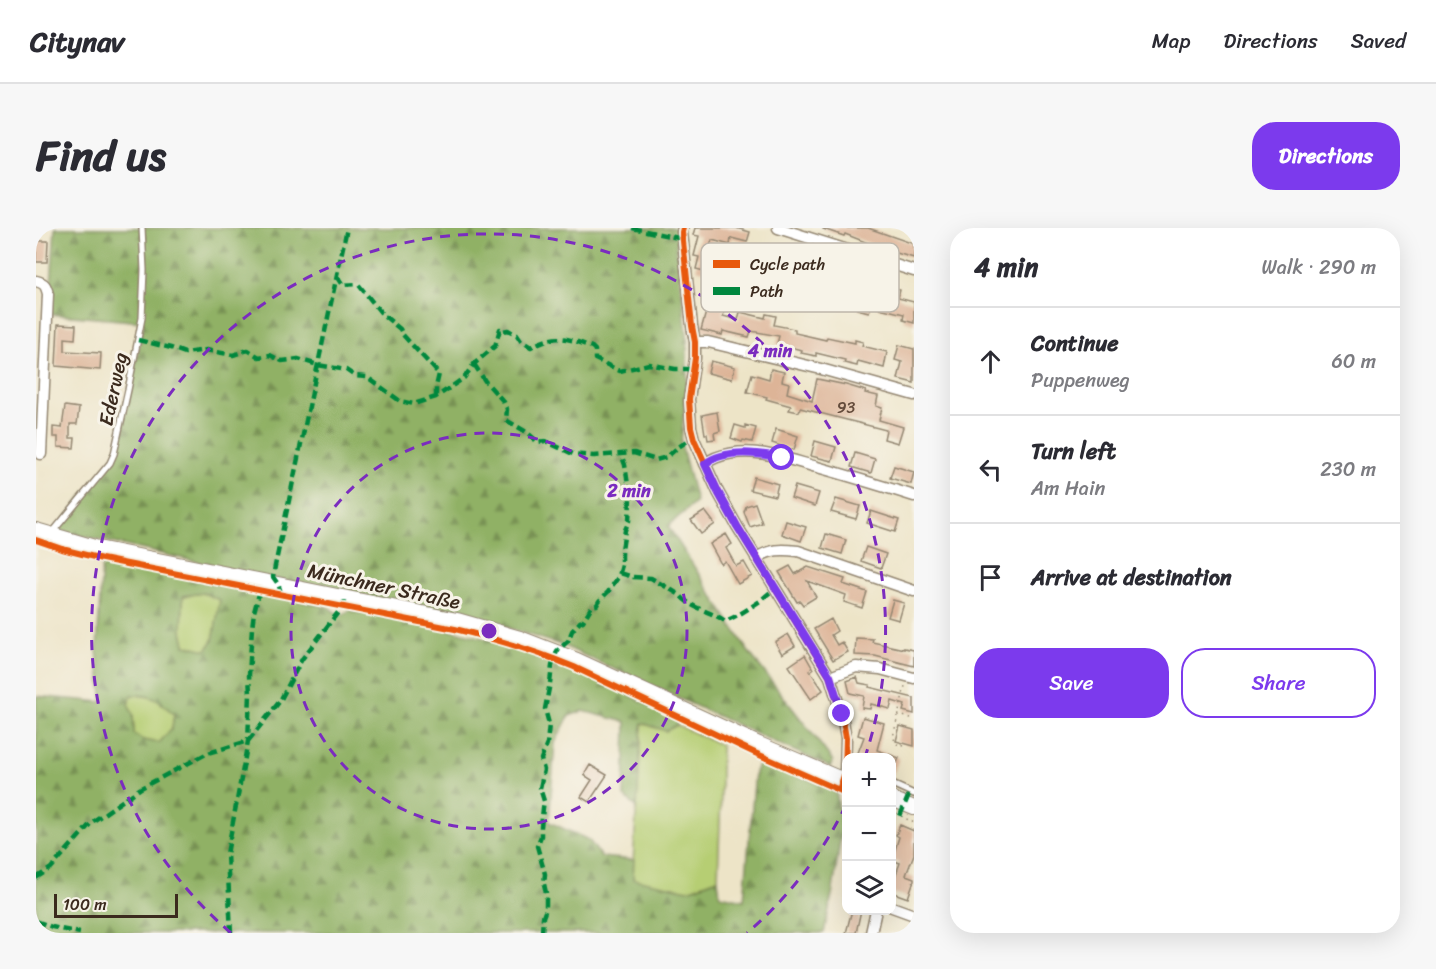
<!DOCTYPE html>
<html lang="en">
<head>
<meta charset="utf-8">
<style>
  body { margin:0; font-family:Sriracha,sans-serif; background:#f7f7f7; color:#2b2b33 }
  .controls { position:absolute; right:18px; bottom:18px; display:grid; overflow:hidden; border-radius:12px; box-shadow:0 6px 24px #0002 }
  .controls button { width:54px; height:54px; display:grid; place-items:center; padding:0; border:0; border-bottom:2px solid #e1e1e2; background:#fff; color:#2b2b33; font:30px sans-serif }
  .scale { position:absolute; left:18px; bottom:15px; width:124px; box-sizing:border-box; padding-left:6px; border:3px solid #3b2a1e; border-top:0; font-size:16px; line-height:21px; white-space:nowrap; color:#3b2a1e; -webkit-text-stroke:4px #f7f3e8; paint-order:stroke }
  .stop { position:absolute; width:18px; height:18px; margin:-14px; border:4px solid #7c3aed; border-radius:50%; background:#fff }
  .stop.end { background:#7c3aed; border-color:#fff; box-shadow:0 2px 6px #0008 }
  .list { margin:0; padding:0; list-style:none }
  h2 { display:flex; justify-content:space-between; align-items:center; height:78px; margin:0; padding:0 24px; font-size:26px }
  h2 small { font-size:20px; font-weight:400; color:#7c7c81 }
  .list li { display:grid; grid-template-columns:39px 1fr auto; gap:18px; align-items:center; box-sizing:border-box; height:108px; padding:0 24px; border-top:2px solid #e1e1e2 }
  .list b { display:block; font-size:22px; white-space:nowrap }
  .list p { margin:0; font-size:20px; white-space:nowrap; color:#7c7c81 }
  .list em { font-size:20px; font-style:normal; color:#7c7c81 }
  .actions { display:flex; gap:12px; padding:18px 24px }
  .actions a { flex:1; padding:14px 0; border:2px solid #7c3aed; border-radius:24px; text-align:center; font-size:21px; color:#7c3aed }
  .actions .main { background:#7c3aed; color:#fff }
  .icon { flex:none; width:33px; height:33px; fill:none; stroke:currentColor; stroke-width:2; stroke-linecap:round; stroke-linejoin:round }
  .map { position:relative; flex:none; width:878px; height:705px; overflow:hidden; border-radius:24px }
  header { display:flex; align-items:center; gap:36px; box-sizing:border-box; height:84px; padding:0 30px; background:#fff; border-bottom:2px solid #e1e1e2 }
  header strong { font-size:28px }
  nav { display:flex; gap:33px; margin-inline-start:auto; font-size:21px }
  .intro { display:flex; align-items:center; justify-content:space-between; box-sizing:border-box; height:144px; padding:0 36px }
  h1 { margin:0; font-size:42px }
  .button { padding:15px 27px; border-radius:24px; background:#7c3aed; color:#fff; font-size:21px; font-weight:700 }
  main { display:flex; gap:36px; padding:0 36px }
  aside { flex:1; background:#fff; border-radius:24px; box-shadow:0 6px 24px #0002 }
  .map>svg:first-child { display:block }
</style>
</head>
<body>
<header>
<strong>Citynav</strong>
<nav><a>Map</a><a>Directions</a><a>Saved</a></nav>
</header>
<div class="intro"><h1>Find us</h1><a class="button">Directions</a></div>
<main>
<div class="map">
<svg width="878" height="705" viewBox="0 0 878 705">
  <defs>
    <pattern id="forest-firs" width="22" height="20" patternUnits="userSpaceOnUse" patternTransform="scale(1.5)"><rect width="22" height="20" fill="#90b165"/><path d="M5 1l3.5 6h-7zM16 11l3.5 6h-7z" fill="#779053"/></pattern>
  </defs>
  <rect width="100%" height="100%" fill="#f7f3e8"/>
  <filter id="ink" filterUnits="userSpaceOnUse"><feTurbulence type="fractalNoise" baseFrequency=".0167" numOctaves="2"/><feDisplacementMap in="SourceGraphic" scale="12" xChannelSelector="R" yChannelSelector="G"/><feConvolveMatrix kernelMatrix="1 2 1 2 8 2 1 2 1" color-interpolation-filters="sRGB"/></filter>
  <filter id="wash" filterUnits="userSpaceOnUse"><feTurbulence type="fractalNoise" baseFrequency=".008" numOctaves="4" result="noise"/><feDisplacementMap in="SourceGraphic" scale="24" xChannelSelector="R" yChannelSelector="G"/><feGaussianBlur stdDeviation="1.35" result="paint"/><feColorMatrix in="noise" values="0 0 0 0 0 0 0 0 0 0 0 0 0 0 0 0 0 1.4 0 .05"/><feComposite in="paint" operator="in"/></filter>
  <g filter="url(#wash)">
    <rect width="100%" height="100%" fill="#ede4c7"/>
    <!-- green -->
    <path fill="#b6ce73" stroke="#787c48" stroke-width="1.5" d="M 167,365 L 185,371 L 177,413 L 170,422 L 149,417 L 146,403 L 147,368 Z
      M 95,467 C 119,468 121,470 138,486 L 136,500 L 123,515 L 107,512 L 98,506 L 97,487 L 93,478 Z
      M 606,495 L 630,503 L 641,497 L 685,517 L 685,566 L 682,651 L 652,662 L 596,651 Z"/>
    <!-- forest -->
    <path fill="url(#forest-firs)" stroke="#666e42" stroke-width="1.5" fill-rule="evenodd" d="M 19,0 L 642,0 L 640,17 L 651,107 L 651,153 L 645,215 L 660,274 L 632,298 L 712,423 L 778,508 L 797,533 L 794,539 L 528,418 L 466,398 L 423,385 L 224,348 L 20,302 L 79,227 L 84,213 L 108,94 L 13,86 Z
      M 66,332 L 292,379 L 299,384 L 306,387 L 314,382 C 374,394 434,404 492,423 C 545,440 594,467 642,492 L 641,497 L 630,503 L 606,495 L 601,579 L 588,569 L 590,494 L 547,483 L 533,488 L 519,515 L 513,594 L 553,612 L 565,629 L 598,632 L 597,651 L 652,662 L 682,651 L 684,667 L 708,672 L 719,544 L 725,531 L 800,563 L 806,599 L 797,662 L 788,705 L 0,705 L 0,468 L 67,474 L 61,423 ZM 167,365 L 184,372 L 177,413 L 170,422 L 149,417 L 146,403 L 147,368 ZM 95,467 C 118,467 121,471 138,486 L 136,500 L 123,515 L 107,512 L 98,506 L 97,487 L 93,478 Z"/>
    <g id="blocks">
      <!-- building -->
      <path fill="#ddb497" d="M 659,0 L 700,0 L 714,4 L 711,14 L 695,10 L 694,17 L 676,12 L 671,29 L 680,31 L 676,45 L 660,41 L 663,29 L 658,28 L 663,8 L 657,7 Z
        M 787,0 L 832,0 L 878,16 L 878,30 L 857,24 L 857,25 L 809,6 L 808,8 L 787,1 Z
        M 0,13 L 12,13 L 11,34 L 0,34 Z
        M 678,59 L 693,62 L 687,88 L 702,92 L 704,84 L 729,90 L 730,86 L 740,88 L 738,97 L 759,101 L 759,105 L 790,112 L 791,109 L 819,115 L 819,112 L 827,114 L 826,118 L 851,124 L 848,140 L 822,133 L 821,138 L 808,135 L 809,132 L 780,125 L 780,128 L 765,125 L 766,122 L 741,116 L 743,108 L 715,103 L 713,109 L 687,103 L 686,107 L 665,102 L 670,84 L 671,85 Z
        M 850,59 L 864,62 L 862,70 L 878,74 L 878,95 L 867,92 L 868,86 L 835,78 L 833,84 L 821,81 L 825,64 L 847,69 Z
        M 22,96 L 40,97 L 39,111 L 29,110 L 29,123 L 65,125 L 64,142 L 20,138 Z
        M 863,117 L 878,121 L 878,155 L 862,151 L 866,134 L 859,132 Z
        M 675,133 L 699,139 L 696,151 L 672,145 Z
        M 735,141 L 748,144 L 746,153 L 753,155 L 751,165 L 776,173 L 781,151 L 810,157 L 830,163 L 829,165 L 842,168 L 840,178 L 846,180 L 843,192 L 867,199 L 862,215 L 848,211 L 850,202 L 764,180 L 763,184 L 753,182 L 755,178 L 730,171 L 731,169 L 711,164 L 716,146 L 733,151 Z
        M 29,178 L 43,180 L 41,196 L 34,196 L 34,210 L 39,210 L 38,220 L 22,219 L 22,209 L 17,209 L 17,199 L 26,200 Z
        M 681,184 L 684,203 L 678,205 L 679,211 L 672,212 L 671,206 L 669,206 L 666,187 Z
        M 699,197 L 709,200 L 709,197 L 720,200 L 716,214 L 707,212 L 706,214 L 695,210 Z
        M 740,201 L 762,208 L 758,222 L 736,215 Z
        M 779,213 L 800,219 L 796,233 L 775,228 Z
        M 819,225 L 839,231 L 835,245 L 815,239 Z
        M 858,238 L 878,244 L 875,256 L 854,250 Z
        M 718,249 L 742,256 L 739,268 L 714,262 Z
        M 759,258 L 783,265 L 779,278 L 755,270 Z
        M 800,271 L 824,278 L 820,291 L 795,284 Z
        M 719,275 L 726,295 L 714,299 L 708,284 L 710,278 Z
        M 669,283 L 679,296 L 665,306 L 655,292 Z
        M 835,283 L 863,292 L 859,304 L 831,295 Z
        M 750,293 L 770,299 L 765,313 L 746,306 Z
        M 690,306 L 696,316 L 690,320 L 700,338 L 708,334 L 716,348 L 702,356 L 689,333 L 685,336 L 674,316 Z
        M 790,306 L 810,312 L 806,326 L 786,320 Z
        M 830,319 L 850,326 L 845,340 L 825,333 Z
        M 754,338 L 759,346 L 772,339 L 809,351 L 807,356 L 831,364 L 826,380 L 808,374 L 810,367 L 771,353 L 780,369 L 767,377 L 764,373 L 761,374 L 743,344 Z
        M 857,372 L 868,375 L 863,392 L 852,389 Z
        M 795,391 L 801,403 L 795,407 L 801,417 L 806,414 L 812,424 L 797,432 L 778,401 Z
        M 752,406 L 759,418 L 746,426 L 739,414 Z
        M 820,410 L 837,411 L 836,414 L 868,421 L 868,420 L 878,422 L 878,438 L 839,428 L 819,427 Z
        M 769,427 L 777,441 L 774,443 L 787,462 L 775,471 L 753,438 Z
        M 821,449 L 823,455 L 834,457 L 833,459 L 878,470 L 878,486 L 867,483 L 869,477 L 856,473 L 854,481 L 835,476 L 834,481 L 826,480 L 828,468 L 814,465 L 811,453 Z
        M 827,489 L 848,495 L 841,522 L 863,530 L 856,548 L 855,530 L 820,530 L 828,509 L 822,507 Z
        M 864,498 L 878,502 L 878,518 L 860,513 Z
        M 554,537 L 571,547 L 553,574 L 545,569 L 556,552 L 548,547 Z
        M 864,597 L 878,603 L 878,626 L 870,647 L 878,650 L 878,652 L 872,670 L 855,664 L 855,660 L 864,635 L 856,632 L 863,609 L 860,607 Z
        M 816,682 L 825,682 L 820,705 L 810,705 Z"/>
    </g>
  </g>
  <g filter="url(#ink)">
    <use href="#blocks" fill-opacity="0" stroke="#948772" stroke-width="1.5"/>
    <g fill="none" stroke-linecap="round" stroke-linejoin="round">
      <defs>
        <path id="service" d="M 15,306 L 74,235 L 78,226 L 92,162 L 106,90 L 108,42 L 106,0
          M 856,556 L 878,566"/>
        <path id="minor" d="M 647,0 L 646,4 L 656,98 L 659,114 L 659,130 L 653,171 L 655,199 L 658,211 L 682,264 L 701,298 L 794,449 L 806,487 L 810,510 L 809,545 L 807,552
          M 742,0 L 878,43
          M 0,53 C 9,55 10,58 12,66 L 5,226
          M 659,114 L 672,114 L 785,141 L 878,167
          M 669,236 C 682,225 706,223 722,225 C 742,227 762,234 781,239 C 813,248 846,258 878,268
          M 720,330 C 736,321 744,321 762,323 L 878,363
          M 794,449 L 820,439 L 844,441 L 878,450
          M 856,679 L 878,687
          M 835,705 L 840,682"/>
        <path id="secondary" d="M 0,302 L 62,320 L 421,392 L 484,410 L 541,432 L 723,516 L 810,553
          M 856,571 L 878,580"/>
      </defs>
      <!-- service casing -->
      <use href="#service" stroke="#948772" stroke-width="8"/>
      <!-- minor casing -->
      <use href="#minor" stroke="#948772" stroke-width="13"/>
      <!-- secondary casing -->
      <use href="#secondary" stroke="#948772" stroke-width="16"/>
      <!-- path -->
      <path stroke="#948772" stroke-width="1.5" stroke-dasharray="1.5 4.5" stroke-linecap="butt" d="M 862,487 L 875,490
        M 868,518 L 861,516 L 857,509 L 869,458
        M 860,585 L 878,595"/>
      <!-- service -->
      <use href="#service" stroke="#fff" stroke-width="5"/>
      <!-- minor -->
      <use href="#minor" stroke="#fff" stroke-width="10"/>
      <!-- secondary -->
      <use href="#secondary" stroke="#fff" stroke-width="14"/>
      <!-- quiet -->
      <path stroke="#00873e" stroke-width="4.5" stroke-dasharray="9 4.5" stroke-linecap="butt" d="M 596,0 L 647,11
        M 301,48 L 307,57 L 322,56 L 346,86 L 364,101 L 367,107 L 403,146 L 400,159 L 400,169
        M 102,112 L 135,120 L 149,125 L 170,122 L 197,127 L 212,122 L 223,129 L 234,127 L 246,133 L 262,131 L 282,137 L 310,142 L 319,148 L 331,149 L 364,173 L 378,176 L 400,169 L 428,150 L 438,136 L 459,118 L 464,101 L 467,103 L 472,102 L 481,107 L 485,113 L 495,119 C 520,105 531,110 556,119 L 559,122 L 559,131 L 584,143 L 613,136 L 639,141 L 658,141
        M 438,136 L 449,153 L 468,174 L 471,181 L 470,192 C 481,199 492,203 501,214 L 509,213 L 537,226 L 558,228 L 598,225 L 620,232 L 631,229 L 641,220 L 653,212 L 658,211
        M 584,345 L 597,349 L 615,350 L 644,367 C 655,381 675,383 689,393 C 702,388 712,381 724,373 C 729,369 733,364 739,362
        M 246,367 L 242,356 L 237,349 L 239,338 L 311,0
        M 856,582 L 857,582
        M 864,588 L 874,564
        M 0,650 L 15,640 L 56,594 L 105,560 L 172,525 L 212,513 L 244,473 L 266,431 L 307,378 L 309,369
        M 0,693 L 16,699 L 44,705
        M 195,705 L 191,626 L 212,513 L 214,466 L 213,447 L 216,400 L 218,384 L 224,362
        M 506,705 L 507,689 L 510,681 L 510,665 L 508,656 L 509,646 L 501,618 L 505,608 L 505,599 L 507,580 L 508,573 L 504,560 L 508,542 L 505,531 L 511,516 L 513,496 L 509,481 L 514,455 L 516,438 L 521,423 L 532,413 L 536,403 L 544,394 L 547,393 L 556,378 L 561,377 L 563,373 L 572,364 L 583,348 L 586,337 L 586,322 L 589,302 L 593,293 L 594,270 L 589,237 L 585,226"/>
      <defs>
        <path id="cycleway" d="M 647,0 L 646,4 L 656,98 L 659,114 L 659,130 L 653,171 L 655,199 L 658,211 L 682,264 L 701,298 L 794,449 L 806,487 L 810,510 L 809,545 L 803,562
          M 0,312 L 26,321 L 66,331 L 419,401 C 460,411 500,423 538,439 L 719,525 L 810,565"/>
      </defs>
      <!-- cycleway casing -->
      <use href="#cycleway" stroke="#f7f3e8" stroke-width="10"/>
      <!-- cycleway -->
      <use href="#cycleway" stroke="#e8590c" stroke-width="6"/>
    </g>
  </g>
  <g fill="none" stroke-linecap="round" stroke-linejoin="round" filter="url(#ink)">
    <!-- route -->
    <path stroke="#7c3aed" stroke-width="8" d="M 746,230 C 723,225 689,220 669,236 L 682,264 L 701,298 L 794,448 L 806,486"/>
  </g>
  <!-- distance rings -->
  <g fill="none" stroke="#7b2cbf" stroke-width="3" stroke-dasharray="10 8">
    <circle cx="453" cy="403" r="198"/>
    <path d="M810 577A397 397 0 0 1 711 705M195 705A397 397 0 1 1 829 529"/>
  </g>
  <g text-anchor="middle" stroke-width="6" stroke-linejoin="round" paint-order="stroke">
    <!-- number labels -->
    <g font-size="16" fill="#644c3c">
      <text x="810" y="185">93</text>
    </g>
    <!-- street labels -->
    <g font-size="20" fill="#3b2a1e" stroke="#f7f3e8">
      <text transform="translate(77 161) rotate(-78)" y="7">Ederweg</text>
      <text transform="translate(348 358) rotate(12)" y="7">Münchner Straße</text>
    </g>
  </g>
  <!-- legend -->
  <rect x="665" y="15" width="198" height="69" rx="9" fill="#f7f3e8" stroke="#bfb7ab" stroke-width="1.5"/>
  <rect x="677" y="32" width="27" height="8" fill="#e8590c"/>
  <rect x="677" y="59" width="27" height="8" fill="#00873e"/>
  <g font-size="16" fill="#3b2a1e">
    <text x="714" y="42">Cycle path</text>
    <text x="714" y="69">Path</text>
  </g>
  <circle cx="453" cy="403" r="9" fill="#7b2cbf" stroke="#f7f3e8" stroke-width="3"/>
  <g font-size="18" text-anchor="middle" font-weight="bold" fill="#7b2cbf" stroke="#f7f3e8" stroke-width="6" stroke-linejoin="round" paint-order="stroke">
    <text x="734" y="129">4 min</text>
    <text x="593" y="269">2 min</text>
  </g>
</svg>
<div class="controls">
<button>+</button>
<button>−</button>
<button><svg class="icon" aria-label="layers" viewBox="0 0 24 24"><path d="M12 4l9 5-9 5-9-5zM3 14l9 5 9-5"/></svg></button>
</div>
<div class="scale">100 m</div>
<div class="stop" style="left:746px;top:230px"></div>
<div class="stop end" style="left:806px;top:486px"></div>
</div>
<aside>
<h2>4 min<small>Walk · 290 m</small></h2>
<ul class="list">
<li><svg class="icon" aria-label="ahead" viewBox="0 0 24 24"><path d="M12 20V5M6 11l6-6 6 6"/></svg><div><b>Continue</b><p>Puppenweg</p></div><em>60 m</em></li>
<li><svg class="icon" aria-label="left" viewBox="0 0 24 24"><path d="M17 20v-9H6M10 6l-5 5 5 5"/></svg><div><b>Turn left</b><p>Am Hain</p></div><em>230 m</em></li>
<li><svg class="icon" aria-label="arrive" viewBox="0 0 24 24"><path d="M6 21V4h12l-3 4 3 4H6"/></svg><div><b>Arrive at destination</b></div></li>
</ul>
<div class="actions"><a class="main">Save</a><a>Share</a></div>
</aside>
</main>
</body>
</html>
